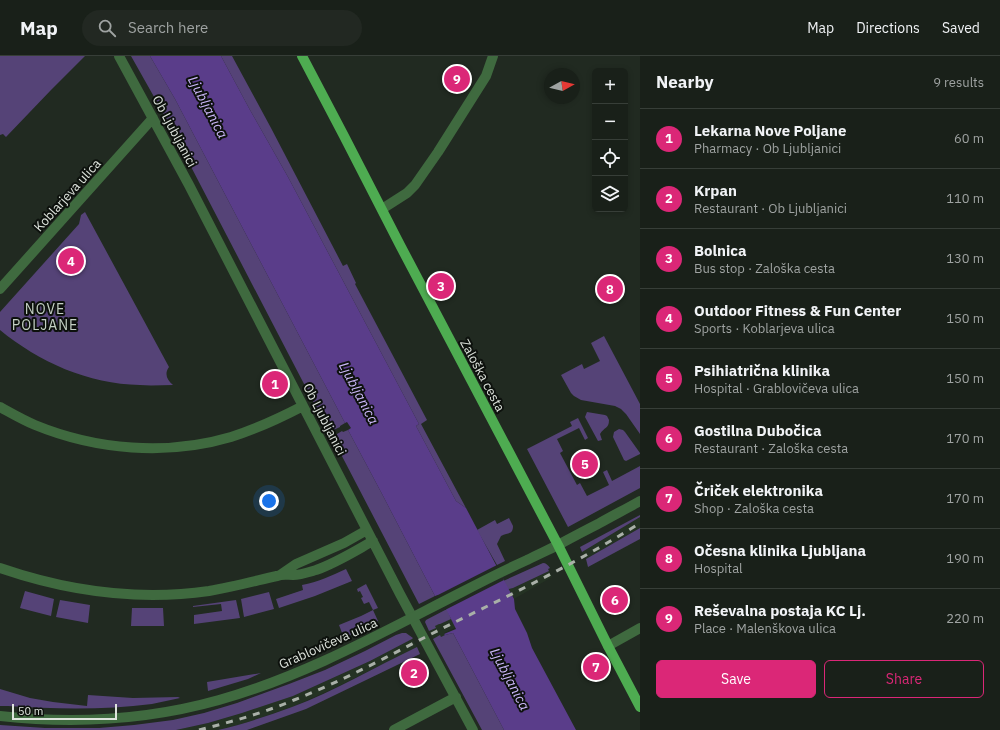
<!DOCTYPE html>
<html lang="en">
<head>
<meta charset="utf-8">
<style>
  body { margin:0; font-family:"IBM Plex Sans",sans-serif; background:#222822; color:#f1f3f6 }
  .controls { position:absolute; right:12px; top:12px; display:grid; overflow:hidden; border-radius:6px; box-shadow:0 2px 6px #0003 }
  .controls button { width:36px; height:36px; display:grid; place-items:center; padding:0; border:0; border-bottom:1px solid #373e38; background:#192019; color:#f1f3f6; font:20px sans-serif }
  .compass { position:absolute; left:544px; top:12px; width:36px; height:36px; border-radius:50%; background:#192019; box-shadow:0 2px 6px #0003; rotate:82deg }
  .scale { position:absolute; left:12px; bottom:10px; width:105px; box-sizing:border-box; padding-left:4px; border:2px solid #dee4dd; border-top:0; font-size:11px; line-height:14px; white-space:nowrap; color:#dee4dd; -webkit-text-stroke:3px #0d110d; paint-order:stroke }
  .you { position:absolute; left:269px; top:445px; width:14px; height:14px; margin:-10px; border:3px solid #fff; border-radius:50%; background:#1a73e8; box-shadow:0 0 0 6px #1a73e833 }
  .badge { display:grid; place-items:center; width:26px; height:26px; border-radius:50%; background:#db2777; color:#fff; font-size:13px; font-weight:700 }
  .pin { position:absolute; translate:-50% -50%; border:2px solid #fff; box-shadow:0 1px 4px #0006 }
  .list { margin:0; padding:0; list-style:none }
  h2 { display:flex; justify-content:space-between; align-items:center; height:52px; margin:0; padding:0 16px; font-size:17px }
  h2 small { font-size:13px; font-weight:400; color:#9fa3a2 }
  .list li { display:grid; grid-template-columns:26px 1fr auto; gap:12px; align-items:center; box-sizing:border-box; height:60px; padding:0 16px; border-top:1px solid #373e38 }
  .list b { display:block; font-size:15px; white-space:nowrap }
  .list p { margin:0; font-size:13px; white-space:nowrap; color:#9fa3a2 }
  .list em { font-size:13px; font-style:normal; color:#9fa3a2 }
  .actions { display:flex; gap:8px; padding:12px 16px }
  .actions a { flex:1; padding:9px 0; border:1px solid #db2777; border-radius:6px; text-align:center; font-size:14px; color:#db2777 }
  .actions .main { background:#db2777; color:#fff }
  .icon { flex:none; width:22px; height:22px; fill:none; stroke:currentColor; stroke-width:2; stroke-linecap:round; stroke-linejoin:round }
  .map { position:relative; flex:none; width:640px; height:674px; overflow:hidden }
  header { display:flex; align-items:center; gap:24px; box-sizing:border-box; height:56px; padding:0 20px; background:#192019; border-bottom:1px solid #373e38 }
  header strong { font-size:19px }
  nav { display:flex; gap:22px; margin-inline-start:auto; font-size:14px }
  .search { width:280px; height:36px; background:#222822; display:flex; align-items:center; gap:10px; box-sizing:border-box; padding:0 14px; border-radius:22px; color:#9fa3a2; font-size:15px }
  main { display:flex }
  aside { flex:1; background:#192019 }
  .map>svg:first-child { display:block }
</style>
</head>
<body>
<header>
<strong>Map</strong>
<div class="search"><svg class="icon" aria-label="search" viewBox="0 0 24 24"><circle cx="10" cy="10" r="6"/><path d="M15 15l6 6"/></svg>Search here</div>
<nav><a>Map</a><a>Directions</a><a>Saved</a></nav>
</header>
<main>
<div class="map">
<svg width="640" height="674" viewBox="0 0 640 674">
  <rect width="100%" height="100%" fill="#212a21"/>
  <!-- built -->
  <path fill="#243223" d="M 640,461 L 640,472 L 586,503 L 582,496 Z
    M 549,515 L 552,521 L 514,543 L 444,577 L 445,579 L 441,581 L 440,580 L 433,583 L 429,575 L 435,572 L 434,570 L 509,533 L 513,532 Z
    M 412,583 L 417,591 L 335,632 L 292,651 L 245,667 L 218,674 L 176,674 L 208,667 L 242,657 L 293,640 L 370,605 Z"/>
  <!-- green -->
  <path fill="#554377" d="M 0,0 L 85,0 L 51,34 L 6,81 L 3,78 L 0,79 Z
    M 131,0 L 150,0 L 175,43 L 345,367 L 340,370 L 340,371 L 329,376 L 162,55 Z
    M 221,0 L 232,0 L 271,72 L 343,210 L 347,208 L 356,227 L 355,228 L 427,364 L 421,368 L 466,452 L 456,445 L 416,370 L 419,368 L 288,121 L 250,54 Z
    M 85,156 L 169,311 C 164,318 167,324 173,329 C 162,329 151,330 140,329 C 88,328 39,306 0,274 L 0,256 L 79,168 L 81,159 Z
    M 604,280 L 640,348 L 640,378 L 626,358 L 621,353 L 615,350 L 581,344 L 574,340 L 571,337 L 561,319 L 582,308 L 584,313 L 600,305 L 591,287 Z
    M 587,356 L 605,359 L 607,360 L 609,364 C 609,373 604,371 600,378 L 602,384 L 598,385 L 585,361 Z
    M 578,362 L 588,382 L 585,384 L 579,372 L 557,383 L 563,395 L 560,397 L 577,429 L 580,427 L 587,440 L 609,429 L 603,416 L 607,414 L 612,425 L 640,410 L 640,432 L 568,471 L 527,393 L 572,370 L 570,366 Z
    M 619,373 L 623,374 L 625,376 L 640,397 L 640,398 L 626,405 L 624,404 L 613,381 L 614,376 Z
    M 348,374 L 381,436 L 435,540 L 419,548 L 332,381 L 342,375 L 343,376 Z
    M 640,459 L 640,461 L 582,496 L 580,491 Z
    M 509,462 L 513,470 C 513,479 508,476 501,480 L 497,488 L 505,505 L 497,509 L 477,474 L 495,464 L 497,468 Z
    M 640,472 L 640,483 L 588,511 L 586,503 Z
    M 543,507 C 546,507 548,509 550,512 L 548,513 L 549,515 L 513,532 L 509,533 L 492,530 Z
    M 346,513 L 352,525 L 315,540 L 279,552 L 276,543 L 303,534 L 302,529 C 318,526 331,520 346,513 Z
    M 366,528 L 378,552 L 373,554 L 378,565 L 344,582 L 339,569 L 361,560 L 373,554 L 369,546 L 364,548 L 361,542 L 363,541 L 360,535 L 358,536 L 357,533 Z
    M 25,535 L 54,543 L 51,560 L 20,552 Z
    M 269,536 L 274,553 L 244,561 L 241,543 Z
    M 60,544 L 90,549 L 88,567 L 56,561 Z
    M 236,544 L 240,562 L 194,568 L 194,559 L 222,555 L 221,548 L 193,551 L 193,550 Z
    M 132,552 L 163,552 L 164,570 L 131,570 Z
    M 447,553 L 451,563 L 440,568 L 439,568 L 435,570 L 436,572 L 429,575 L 425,566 L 426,564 Z
    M 402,577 L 406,577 L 413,582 L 412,583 L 370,605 L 293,640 L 242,657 L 208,667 L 176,674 L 0,674 L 0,669 L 45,672 L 99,672 L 134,669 L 173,664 L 204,657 L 237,647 L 289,628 L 325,614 L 365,595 L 396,579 Z
    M 453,577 L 504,674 L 482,674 L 433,583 L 440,579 L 441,581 L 445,579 Z
    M 417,591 L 420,598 L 306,653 L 247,674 L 218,674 C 243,668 268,660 292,651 C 335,635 375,611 417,591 Z
    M 261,617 L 248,623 L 208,635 L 207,626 Z
    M 0,633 L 30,642 L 53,646 L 87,650 L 88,639 L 133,642 L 178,641 L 180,642 C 171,644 161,646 152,648 C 105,654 55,653 8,650 L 0,650 Z"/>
  <!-- water -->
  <path fill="#5a3d8a" d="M 150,0 L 221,0 L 250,54 L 288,121 L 419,368 L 416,370 L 456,445 L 466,452 L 514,543 L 515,553 L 527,577 L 532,592 L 576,674 L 504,674 L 453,577 L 445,579 L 444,578 L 456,573 L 439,539 L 435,540 L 381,436 L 348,374 L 351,372 L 347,366 L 345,367 L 175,43 Z"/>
  <!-- pier -->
  <path fill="#212a21" d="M 497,509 L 504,524 L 445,554 L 438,541 L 435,542 L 434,541 Z"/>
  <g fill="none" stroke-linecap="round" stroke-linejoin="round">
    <!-- minor -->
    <path stroke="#3f6a3f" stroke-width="10" d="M 119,0 L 189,129 L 400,538 L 473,674
      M 0,233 L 153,62
      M 0,351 C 11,357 23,364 35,369 C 96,394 167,400 231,381 C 256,373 280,362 303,350
      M 0,512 C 67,535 139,545 209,535 C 233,531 255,525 277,520 C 282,518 287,519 293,519 C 300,519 309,516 316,514 C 336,507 355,495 373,485
      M 280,519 L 296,508 L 344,487 L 367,474
      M 608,590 L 640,572
      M 394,674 L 456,641"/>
    <!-- tertiary -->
    <path stroke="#3f6a3f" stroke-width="10" d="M 382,153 L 407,137 L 415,129 L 438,96 L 486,20 L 493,0
      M 0,660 C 73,668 148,664 219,644 C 305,620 383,576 462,536 C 483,525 505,514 527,504 C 537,499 548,494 558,489 C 571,482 584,475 598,468 C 612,460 626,453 640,445"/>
    <!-- primary -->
    <path stroke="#4eac51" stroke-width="10" d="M 302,0 L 344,80 L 400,189 L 558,489 L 608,590 L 640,651"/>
    <!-- rail -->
    <path stroke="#a9b0a8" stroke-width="3" stroke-dasharray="7 7" stroke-linecap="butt" d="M 199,674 C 231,666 263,657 294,644 C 345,624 394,597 443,572 C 510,539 577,507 640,467"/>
  </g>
  <g text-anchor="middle" stroke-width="4" stroke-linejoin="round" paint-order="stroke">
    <!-- street labels -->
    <g font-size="13" fill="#dee4dd" stroke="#0d110d">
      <text transform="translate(175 75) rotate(62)" y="5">Ob Ljubljanici</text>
      <text transform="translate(67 139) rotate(-48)" y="5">Koblarjeva ulica</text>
      <text transform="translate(483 319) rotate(62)" y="5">Zaloška cesta</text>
      <text transform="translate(325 363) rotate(63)" y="5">Ob Ljubljanici</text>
      <text transform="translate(328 587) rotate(-24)" y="5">Grablovičeva ulica</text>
    </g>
    <!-- water labels -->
    <g font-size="14" font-style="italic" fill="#cbb7f8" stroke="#0d110d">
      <text transform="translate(208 51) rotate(62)" y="5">Ljubljanica</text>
      <text transform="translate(359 337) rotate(62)" y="5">Ljubljanica</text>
      <text transform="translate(510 623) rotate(62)" y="5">Ljubljanica</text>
    </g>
    <!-- neighbourhood labels -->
    <g font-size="14" letter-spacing="1" fill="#c4d0c4" stroke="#0d110d">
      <text x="45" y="258">NOVE<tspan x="45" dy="16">POLJANE</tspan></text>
    </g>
  </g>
</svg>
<div class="controls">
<button>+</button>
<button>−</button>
<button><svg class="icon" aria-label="locate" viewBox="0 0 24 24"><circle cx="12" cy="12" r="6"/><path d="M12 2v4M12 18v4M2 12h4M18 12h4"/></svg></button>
<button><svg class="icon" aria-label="layers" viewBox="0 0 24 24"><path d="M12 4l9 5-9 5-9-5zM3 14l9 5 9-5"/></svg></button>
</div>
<svg class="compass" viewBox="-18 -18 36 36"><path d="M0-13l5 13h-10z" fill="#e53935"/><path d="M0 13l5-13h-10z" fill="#9fa3a2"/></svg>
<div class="scale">50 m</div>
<div class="you"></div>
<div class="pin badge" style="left:275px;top:328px">1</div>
<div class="pin badge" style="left:414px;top:617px">2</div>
<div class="pin badge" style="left:441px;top:230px">3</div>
<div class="pin badge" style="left:71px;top:205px">4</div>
<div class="pin badge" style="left:585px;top:408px">5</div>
<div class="pin badge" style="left:615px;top:544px">6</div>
<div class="pin badge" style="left:596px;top:611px">7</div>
<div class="pin badge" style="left:610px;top:233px">8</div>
<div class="pin badge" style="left:457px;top:23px">9</div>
</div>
<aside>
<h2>Nearby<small>9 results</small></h2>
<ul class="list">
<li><span class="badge">1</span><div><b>Lekarna Nove Poljane</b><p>Pharmacy · Ob Ljubljanici</p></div><em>60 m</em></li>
<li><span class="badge">2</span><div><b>Krpan</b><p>Restaurant · Ob Ljubljanici</p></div><em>110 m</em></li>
<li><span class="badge">3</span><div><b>Bolnica</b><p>Bus stop · Zaloška cesta</p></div><em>130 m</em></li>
<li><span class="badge">4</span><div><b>Outdoor Fitness &amp; Fun Center</b><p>Sports · Koblarjeva ulica</p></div><em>150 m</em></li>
<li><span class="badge">5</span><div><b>Psihiatrična klinika</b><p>Hospital · Grablovičeva ulica</p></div><em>150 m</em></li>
<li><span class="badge">6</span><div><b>Gostilna Dubočica</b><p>Restaurant · Zaloška cesta</p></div><em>170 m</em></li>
<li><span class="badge">7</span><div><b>Čriček elektronika</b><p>Shop · Zaloška cesta</p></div><em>170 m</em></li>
<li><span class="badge">8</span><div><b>Očesna klinika Ljubljana</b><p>Hospital</p></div><em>190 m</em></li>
<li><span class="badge">9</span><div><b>Reševalna postaja KC Lj.</b><p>Place · Malenškova ulica</p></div><em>220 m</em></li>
</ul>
<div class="actions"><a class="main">Save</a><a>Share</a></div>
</aside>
</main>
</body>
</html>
